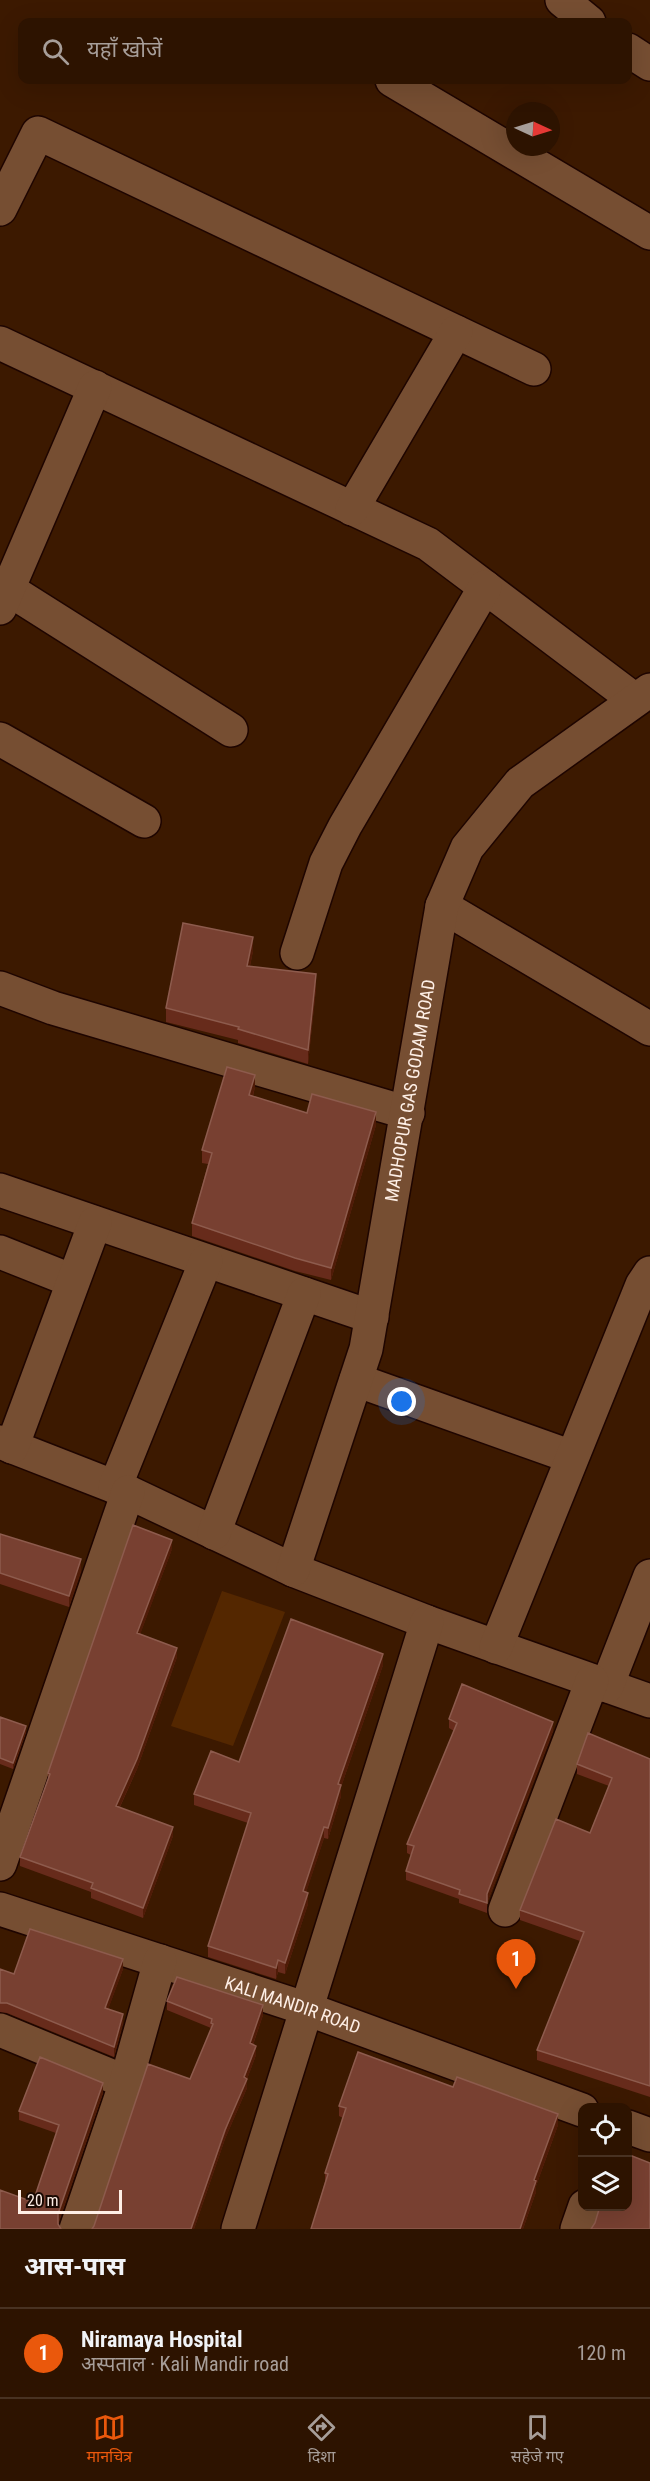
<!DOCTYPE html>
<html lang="hi">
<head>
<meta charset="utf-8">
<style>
  body { margin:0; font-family:"Roboto Condensed","Noto Sans Devanagari",sans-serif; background:#39200f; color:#f1f3f6 }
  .controls { position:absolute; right:18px; bottom:18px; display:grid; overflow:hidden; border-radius:12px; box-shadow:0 6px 24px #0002 }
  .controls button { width:54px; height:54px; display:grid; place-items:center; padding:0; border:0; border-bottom:2px solid #483222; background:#2d1300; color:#f1f3f6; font:30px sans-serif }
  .compass { position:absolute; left:506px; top:102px; width:54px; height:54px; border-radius:50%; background:#2d1300; box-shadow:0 6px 24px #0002; rotate:94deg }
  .scale { position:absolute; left:18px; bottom:15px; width:104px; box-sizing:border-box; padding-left:6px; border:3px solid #feefe6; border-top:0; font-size:16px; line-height:21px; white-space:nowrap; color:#feefe6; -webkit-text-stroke:4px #190902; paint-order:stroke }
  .you { position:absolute; left:402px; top:1402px; width:21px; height:21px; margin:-15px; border:4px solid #fff; border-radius:50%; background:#1a73e8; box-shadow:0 0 0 9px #1a73e833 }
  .badge { display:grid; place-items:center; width:39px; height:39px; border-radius:50%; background:#ea580c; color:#fff; font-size:20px; font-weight:700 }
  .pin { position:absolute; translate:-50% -50px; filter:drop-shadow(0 2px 3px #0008) }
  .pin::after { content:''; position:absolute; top:32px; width:21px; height:18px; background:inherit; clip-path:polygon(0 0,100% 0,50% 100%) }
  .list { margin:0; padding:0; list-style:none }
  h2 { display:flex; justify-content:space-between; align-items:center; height:78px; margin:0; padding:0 24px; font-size:26px }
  h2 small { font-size:20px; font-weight:400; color:#a79e99 }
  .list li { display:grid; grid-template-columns:39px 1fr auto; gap:18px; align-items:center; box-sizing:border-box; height:90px; padding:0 24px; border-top:2px solid #483222 }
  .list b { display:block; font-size:22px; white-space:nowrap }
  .list p { margin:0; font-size:20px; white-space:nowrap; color:#a79e99 }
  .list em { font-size:20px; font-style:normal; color:#a79e99 }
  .icon { flex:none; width:33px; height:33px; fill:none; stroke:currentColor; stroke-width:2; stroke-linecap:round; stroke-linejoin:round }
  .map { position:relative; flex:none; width:650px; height:2229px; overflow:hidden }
  .search { position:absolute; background:#2d1300; box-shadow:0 6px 24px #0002; left:18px; right:18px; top:18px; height:66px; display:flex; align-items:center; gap:15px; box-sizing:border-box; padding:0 21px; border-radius:12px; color:#a79e99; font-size:22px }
  .sheet { height:168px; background:#2d1300 }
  nav { display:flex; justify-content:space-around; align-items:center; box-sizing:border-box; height:84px; border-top:2px solid #483222; background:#2d1300; font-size:16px; color:#a79e99 }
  nav a { display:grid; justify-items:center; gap:3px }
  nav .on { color:#ea580c }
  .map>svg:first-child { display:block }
</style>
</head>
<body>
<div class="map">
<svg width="650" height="2229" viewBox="0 0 650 2229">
  <rect width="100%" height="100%" fill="#3c1900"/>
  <!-- green -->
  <path fill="#542700" d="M 222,1591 L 285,1612 L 233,1746 L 171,1726 Z"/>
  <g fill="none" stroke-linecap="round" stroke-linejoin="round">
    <defs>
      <g id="minor">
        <path d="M 562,0 L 589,22"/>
        <path d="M 628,50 L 650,64"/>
        <path d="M 392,80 L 650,233"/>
        <path d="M 0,209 L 38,133 L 534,369"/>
        <path d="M 0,343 L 428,544 L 635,700"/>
        <path d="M 352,509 L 456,332"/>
        <path d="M 8,589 L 231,730"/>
        <path d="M 0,608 L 95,387"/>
        <path d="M 0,739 L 144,821"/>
        <path d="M 442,906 L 650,1029"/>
        <path d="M 297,953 L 326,863 L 345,826 L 485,587"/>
        <path d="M 0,988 L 53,1008 L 408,1113"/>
        <path d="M 0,1190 L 372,1317"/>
        <path d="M 0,1252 L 73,1281"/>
        <path d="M 356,1380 L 572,1457"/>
        <path d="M 0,1442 L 128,1492 L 293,1570 L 427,1622 L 650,1701"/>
        <path d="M 12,1447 L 95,1223"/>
        <path d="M 115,1487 L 206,1261"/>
        <path d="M 214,1533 L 304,1294"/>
        <path id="s1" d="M 293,1570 L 366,1349 L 442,906 L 467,848 L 520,783 L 650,690"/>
        <path d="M 496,1647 L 642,1285 L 650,1273"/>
        <path d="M 607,1686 L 650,1576"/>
        <path d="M 0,1864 L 128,1492"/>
        <path id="s2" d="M 0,1909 L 307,2009 L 582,2110"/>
        <path d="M 505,1910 L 592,1681"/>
        <path d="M 0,2030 L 126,2082"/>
        <path d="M 628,2127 L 650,2135"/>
        <path d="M 76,2229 L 126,2082 L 160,1961"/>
        <path d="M 238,2229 L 427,1622"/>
        <path d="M 577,2229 L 585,2206"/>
      </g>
    </defs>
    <!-- minor casing -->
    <use href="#minor" stroke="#1e0500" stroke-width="36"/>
    <!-- minor -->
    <use href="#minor" stroke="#764e32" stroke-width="33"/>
  </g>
  <!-- wall -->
  <path fill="#672b1b" d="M 253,951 L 250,966 L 316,988 L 308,1064 L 238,1043 L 238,1040 L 166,1022 L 166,1008 Z
    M 255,1087 L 253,1096 L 307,1113 L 376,1125 L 331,1280 L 295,1271 L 192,1236 L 192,1223 L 208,1164 L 202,1163 L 202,1150 Z
    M 0,1534 L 81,1571 L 69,1607 L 0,1584 Z
    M 172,1549 L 140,1634 L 177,1657 L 137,1769 L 120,1807 L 173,1836 L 143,1918 L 91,1898 L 91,1892 L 20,1866 L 20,1857 L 48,1781 L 48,1773 Z
    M 383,1665 L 341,1787 L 341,1796 L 328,1839 L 324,1838 L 306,1892 L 308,1904 L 285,1974 L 278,1972 L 276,1979 L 208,1957 L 208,1946 L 248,1823 L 194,1805 L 194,1794 Z
    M 0,1717 L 26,1732 L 13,1769 L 0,1764 Z
    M 449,1719 L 553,1731 L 487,1903 L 487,1913 L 459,1903 L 459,1899 L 406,1880 L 406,1871 L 411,1855 L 407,1853 L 407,1844 L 454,1731 L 449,1728 Z
    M 650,1759 L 650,2097 L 537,2060 L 537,2050 L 580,1941 L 520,1920 L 520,1910 L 590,1833 L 609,1786 L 577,1774 L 577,1764 Z
    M 0,1969 L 14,1974 L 123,1969 L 108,2009 L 123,2023 L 114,2057 L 7,2013 L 0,2012 Z
    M 167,2001 L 263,2015 L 253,2045 L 256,2055 L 247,2079 L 247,2088 L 225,2139 L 194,2229 L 190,2079 L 211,2031 L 211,2028 L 167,2010 Z
    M 103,2093 L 58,2224 L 33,2202 L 56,2133 L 19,2120 L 19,2111 Z
    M 339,2106 L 558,2125 L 536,2186 L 536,2192 L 523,2229 L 311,2229 L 325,2182 L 325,2173 L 343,2118 L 339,2116 Z"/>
  <!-- shaded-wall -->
  <path fill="#4f1b07" d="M 253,937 L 253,951 L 247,980 L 247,966 Z
    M 316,974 L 316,988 L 308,1064 L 308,1050 Z
    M 255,1075 L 255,1087 L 249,1108 L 249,1095 Z
    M 376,1112 L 376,1125 L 331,1280 L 331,1268 Z
    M 172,1540 L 172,1549 L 137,1643 L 137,1633 Z
    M 81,1559 L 81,1571 L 69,1607 L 69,1596 Z
    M 177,1648 L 177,1657 L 137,1769 L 116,1815 L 116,1806 Z
    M 383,1654 L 383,1665 L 341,1787 L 341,1796 L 328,1839 L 328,1828 L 338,1784 Z
    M 553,1722 L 553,1731 L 487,1903 L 487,1913 L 487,1894 Z
    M 26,1726 L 26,1732 L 13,1769 L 13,1763 Z
    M 173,1827 L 173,1836 L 143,1918 L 143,1908 Z
    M 324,1827 L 324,1838 L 303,1902 L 303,1891 Z
    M 308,1893 L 308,1904 L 285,1974 L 285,1963 Z
    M 123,1959 L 123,1969 L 105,2018 L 105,2008 Z
    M 278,1960 L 278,1972 L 276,1979 L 276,1968 Z
    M 263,2005 L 263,2015 L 250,2053 L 250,2043 Z
    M 123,2014 L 123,2023 L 114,2057 L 114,2047 Z
    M 256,2046 L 256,2055 L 247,2079 L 247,2088 L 225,2139 L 194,2229 L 191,2229 Z
    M 103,2083 L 103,2093 L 58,2224 L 58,2214 Z
    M 558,2114 L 558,2125 L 536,2186 L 536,2192 L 523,2229 L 520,2229 L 534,2180 Z"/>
  <!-- building -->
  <path fill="#784031" stroke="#8d5b4d" stroke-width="1.5" d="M 183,923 L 253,937 L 247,966 L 316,974 L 308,1050 L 238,1029 L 239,1027 L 166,1008 Z
    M 227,1067 L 255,1075 L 249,1095 L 307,1113 L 312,1094 L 376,1112 L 331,1268 L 295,1258 L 192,1223 L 212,1153 L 202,1150 Z
    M 133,1525 L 172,1540 L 137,1633 L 177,1648 L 137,1759 L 116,1806 L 173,1827 L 143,1908 L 91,1888 L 93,1883 L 20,1857 L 50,1774 L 48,1773 Z
    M 0,1534 L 81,1559 L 69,1596 L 0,1573 Z
    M 291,1619 L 383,1654 L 338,1784 L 341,1785 L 328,1828 L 324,1827 L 303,1891 L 308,1893 L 285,1963 L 278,1960 L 276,1968 L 208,1946 L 251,1813 L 194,1794 L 211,1751 L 239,1762 Z
    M 462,1684 L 553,1722 L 487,1894 L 487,1903 L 459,1894 L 460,1890 L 406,1871 L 414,1846 L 407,1844 L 457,1723 L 449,1719 Z
    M 0,1717 L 26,1726 L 13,1763 L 0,1758 Z
    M 588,1733 L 650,1759 L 650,2086 L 537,2050 L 584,1932 L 520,1910 L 556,1819 L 590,1833 L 612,1778 L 577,1764 Z
    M 30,1929 L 123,1959 L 105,2008 L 123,2014 L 114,2047 L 7,2003 L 0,2003 L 0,1969 L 14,1974 Z
    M 177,1977 L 263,2005 L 250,2043 L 256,2046 L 244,2077 L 247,2079 L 225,2130 L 191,2229 L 92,2229 L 94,2226 L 148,2064 L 190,2079 L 213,2024 L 211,2023 L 212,2019 L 167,2001 Z
    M 358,2052 L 453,2087 L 457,2077 L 558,2114 L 534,2180 L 536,2181 L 520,2229 L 311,2229 L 328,2174 L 325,2173 L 346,2108 L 339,2106 Z
    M 40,2057 L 103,2083 L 58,2214 L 58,2224 L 61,2229 L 0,2229 L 0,2190 L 33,2202 L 59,2125 L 19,2111 Z
    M 627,2154 L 650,2163 L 650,2229 L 591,2229 L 595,2223 L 600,2206 L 627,2206 Z"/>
  <g text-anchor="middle" stroke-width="4.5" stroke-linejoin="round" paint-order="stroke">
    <!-- street labels -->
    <g font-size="18" fill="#feefe6" stroke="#190902">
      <text dy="6" stroke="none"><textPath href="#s1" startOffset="495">MADHOPUR GAS GODAM ROAD</textPath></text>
      <text dy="6" stroke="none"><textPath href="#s2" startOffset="308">KALI MANDIR ROAD</textPath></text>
    </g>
  </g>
</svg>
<div class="controls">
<button><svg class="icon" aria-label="locate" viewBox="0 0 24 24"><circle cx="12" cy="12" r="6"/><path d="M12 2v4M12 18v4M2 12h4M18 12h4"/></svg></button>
<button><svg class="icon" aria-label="layers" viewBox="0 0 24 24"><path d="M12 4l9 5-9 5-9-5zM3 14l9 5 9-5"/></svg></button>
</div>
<svg class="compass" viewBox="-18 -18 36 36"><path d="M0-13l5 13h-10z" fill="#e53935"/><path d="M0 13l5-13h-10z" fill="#a79e99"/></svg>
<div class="scale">20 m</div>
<div class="you"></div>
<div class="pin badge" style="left:516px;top:1989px">1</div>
<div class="search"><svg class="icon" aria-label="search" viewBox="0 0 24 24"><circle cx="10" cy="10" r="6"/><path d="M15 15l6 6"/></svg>यहाँ खोजें</div>
</div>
<section class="sheet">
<h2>आस-पास<small></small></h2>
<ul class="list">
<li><span class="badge">1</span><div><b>Niramaya Hospital</b><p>अस्पताल · Kali Mandir road</p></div><em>120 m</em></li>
</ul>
</section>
<nav>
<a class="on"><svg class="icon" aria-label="map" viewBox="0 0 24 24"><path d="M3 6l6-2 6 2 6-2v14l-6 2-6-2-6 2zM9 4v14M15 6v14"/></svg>मानचित्र</a>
<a><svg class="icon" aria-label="directions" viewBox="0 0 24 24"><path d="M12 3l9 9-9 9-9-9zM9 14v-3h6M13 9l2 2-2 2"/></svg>दिशा</a>
<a><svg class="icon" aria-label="saved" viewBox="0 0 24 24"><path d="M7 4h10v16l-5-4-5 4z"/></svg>सहेजे गए</a>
</nav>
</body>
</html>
